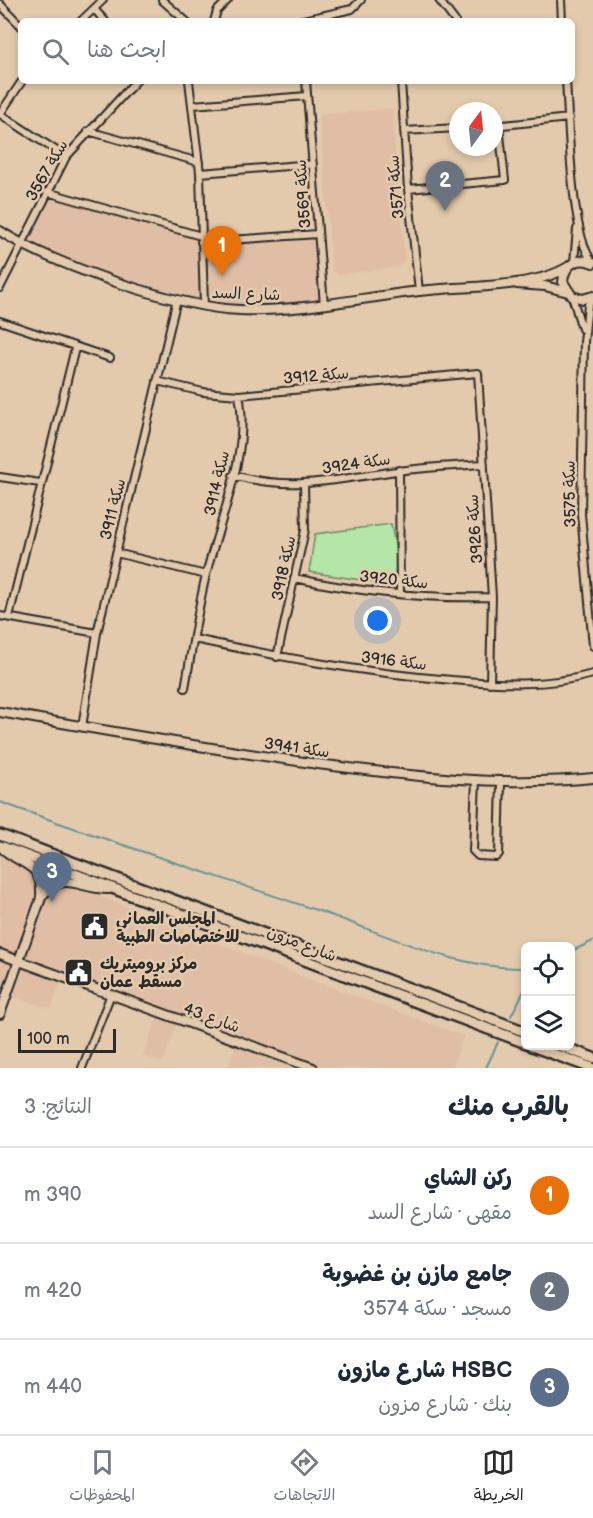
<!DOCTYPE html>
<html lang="ar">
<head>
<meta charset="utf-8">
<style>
  body { margin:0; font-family:"Balsamiq Sans","Playpen Sans Arabic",sans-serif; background:#f6f6f7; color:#1f2937; direction:rtl }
  .controls { position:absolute; right:18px; bottom:18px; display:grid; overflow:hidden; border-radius:9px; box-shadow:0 3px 9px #0003 }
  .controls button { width:54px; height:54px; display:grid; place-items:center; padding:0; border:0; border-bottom:2px solid #e0e1e3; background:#fff; color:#1f2937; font:30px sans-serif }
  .compass { position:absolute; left:449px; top:102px; width:54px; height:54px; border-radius:50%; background:#fff; box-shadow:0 3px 9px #0003; rotate:15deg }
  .scale { position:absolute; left:18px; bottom:15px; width:98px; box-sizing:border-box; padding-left:6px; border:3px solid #2b2b2b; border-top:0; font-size:16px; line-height:21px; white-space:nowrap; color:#2b2b2b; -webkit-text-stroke:4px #e4caac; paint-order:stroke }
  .you { position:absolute; left:378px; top:621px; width:21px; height:21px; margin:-15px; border:4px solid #fff; border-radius:50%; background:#1a73e8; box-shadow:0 0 0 9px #1a73e833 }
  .badge { display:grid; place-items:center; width:39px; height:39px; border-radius:50%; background:#2b2b2b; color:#fff; font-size:20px; font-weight:700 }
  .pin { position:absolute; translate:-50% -50px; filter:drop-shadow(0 2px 3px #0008) }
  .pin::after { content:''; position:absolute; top:32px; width:21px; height:18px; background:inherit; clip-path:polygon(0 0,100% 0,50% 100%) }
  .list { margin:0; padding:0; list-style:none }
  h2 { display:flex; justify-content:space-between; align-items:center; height:78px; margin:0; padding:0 24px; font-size:26px }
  h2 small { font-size:20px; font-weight:400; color:#747a83 }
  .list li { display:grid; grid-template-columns:39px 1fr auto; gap:18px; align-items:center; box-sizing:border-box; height:96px; padding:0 24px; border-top:2px solid #e0e1e3 }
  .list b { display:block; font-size:22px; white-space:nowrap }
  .list p { margin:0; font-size:20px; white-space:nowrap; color:#747a83 }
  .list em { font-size:20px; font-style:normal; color:#747a83 }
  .icon { flex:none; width:33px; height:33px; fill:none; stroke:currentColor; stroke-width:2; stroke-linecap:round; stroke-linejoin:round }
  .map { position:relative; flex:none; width:593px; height:1068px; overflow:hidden; direction:ltr }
  .search { position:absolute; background:#fff; box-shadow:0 3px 9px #0003; left:18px; right:18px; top:18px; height:66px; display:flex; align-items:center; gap:15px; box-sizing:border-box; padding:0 21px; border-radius:9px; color:#747a83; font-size:22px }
  .sheet { height:366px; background:#fff }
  nav { display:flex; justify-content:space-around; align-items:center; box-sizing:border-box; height:84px; border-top:2px solid #e0e1e3; background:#fff; font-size:16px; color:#747a83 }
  nav a { display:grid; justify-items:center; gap:3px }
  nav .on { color:#2b2b2b }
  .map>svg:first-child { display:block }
</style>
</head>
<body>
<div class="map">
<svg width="593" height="1068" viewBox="0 0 593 1068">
  <rect width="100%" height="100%" fill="#e4caac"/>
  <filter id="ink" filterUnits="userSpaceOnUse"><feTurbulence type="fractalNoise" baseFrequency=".0167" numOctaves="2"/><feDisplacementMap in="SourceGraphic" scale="12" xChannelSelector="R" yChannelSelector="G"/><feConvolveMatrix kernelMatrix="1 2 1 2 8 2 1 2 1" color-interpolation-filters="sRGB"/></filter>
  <g filter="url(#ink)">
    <!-- built -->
    <path fill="#e0bea5" d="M 392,108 L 405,259 L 398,267 L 339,275 L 332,270 L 319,115 Z
      M 47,192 L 201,236 L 201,241 L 318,234 L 324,305 L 273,309 L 209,306 L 130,285 L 20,244 Z
      M 0,857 L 314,981 L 464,1036 L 452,1068 L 228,1068 L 237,1040 L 179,1019 L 163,1062 L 143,1056 L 159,1012 L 63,977 L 51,1009 L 10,996 L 9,1003 L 0,1000 Z"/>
    <!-- green -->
    <path fill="#b3e6a7" stroke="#6f8869" stroke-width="1.5" d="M 391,524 L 397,555 L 394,585 L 309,572 L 315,534 Z"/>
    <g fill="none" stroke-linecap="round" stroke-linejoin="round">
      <!-- stream -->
      <path stroke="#659598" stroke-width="2" d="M 0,802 C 105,840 210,874 316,910 C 385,933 451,969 526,968
        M 570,952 L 593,941
        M 511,1016 L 526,987
        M 486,1068 L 498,1042"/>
      <defs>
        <path id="minor" d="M 162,0 L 186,21
          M 439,0 L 455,21
          M 561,0 L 562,21
          M 0,4 L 21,26
          M 94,9 L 105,21
          M 81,21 L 103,0
          M 214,21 L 217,11 L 228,0
          M 299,21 L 352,9 L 361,0
          M 22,81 L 0,114 L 66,157
          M 189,81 L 200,173 L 204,305
          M 306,81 L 324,305
          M 401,81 L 408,189 L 419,291
          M 566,81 C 569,118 570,238 593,262
          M 192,105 L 307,96
          M 494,126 L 569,118
          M 88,131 L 199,162
          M 404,131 L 458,128
          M 200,173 L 313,164
          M 408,189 L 505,180 L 499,126
          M 47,192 L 201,236
          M 201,242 L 318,234
          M 574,262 L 577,229
          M 0,288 L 66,157 L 136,81
          M 572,296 L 582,329
          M 593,297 L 588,305 L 584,342 L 581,514 L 593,646
          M 0,321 L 110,358
          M 157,381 L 203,392 L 239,395 L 478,373 L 492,597 L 490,683
          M 399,470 L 400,593
          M 233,475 C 293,492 337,479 397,471 C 425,467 455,466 484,464
          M 0,477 L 40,483
          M 116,553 L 206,575
          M 294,578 C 359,592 426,599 492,597
          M 0,616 L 97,633
          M 9,617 L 75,348
          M 194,639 C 280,657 365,673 452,680 C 500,684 546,687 593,674
          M 277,657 L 305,530 L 304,484
          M 185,688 C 192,650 197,612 206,575 C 219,521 251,451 239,395
          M 82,727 L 97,633 L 177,299
          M 476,780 L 473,851 L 478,856 L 496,857 L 499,854 L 501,782
          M 82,1068 L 111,994"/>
        <path id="tertiary" d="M 0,231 C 50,264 180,308 240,310 C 304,312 366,296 430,290 C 469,286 534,288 568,267
          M 593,263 C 577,256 564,265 563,282 L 572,296 L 583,299 L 593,296
          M 517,284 L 545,286 L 568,292
          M 0,712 C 106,731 211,749 318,764 C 409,776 501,787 593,778
          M 41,897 C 64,868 80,890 109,889
          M 0,954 L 313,1068
          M 0,1014 L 41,898 C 43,862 25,868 3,849"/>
        <path id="primary" d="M 0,835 L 526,1032
          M 0,846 L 526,1043
          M 532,1046 L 592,1068
          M 561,1046 L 593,1058"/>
      </defs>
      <!-- minor casing -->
      <use href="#minor" stroke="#2b2b2b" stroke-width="10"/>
      <!-- tertiary casing -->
      <use href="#tertiary" stroke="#2b2b2b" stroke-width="12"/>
      <!-- primary casing -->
      <use href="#primary" stroke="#2b2b2b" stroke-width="14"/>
      <!-- minor -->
      <use href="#minor" stroke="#e4caac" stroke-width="6"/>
      <!-- tertiary -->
      <use href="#tertiary" stroke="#e4caac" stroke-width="8"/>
      <!-- primary -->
      <use href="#primary" stroke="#e4caac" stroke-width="9"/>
    </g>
  </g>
  <!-- icons -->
  <defs>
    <symbol id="civic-square" viewBox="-11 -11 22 22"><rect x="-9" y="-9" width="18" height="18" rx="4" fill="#2b2b2b" stroke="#e4caac"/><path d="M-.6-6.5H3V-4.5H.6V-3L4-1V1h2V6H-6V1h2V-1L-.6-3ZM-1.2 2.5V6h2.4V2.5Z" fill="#fff"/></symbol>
  </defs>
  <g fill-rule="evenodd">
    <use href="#civic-square" x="78" y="910" width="33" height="33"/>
    <use href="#civic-square" x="62" y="956" width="33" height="33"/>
  </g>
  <g text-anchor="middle" stroke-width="5" stroke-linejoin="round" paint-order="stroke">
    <!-- street labels -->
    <g font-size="16" fill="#2b2b2b" stroke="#e4caac">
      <text transform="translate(46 170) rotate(-60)" y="6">سكة 3567</text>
      <text transform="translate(395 187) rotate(-95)" y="6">سكة 3571</text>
      <text transform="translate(302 194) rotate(-94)" y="6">سكة 3569</text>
      <text transform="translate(246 293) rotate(2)" y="6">شارع السد</text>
      <text transform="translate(316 375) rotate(-5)" y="6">سكة 3912</text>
      <text transform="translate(356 463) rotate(-8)" y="6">سكة 3924</text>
      <text transform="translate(216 483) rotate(-77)" y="6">سكة 3914</text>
      <text transform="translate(569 494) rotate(-91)" y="6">سكة 3575</text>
      <text transform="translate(112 509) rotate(-76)" y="6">سكة 3911</text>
      <text transform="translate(474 529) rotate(-94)" y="6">سكة 3926</text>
      <text transform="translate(283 568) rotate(-78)" y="6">سكة 3918</text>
      <text transform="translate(394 579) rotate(6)" y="6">سكة 3920</text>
      <text transform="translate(394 660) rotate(7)" y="6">سكة 3916</text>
      <text transform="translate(297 747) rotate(8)" y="6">سكة 3941</text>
      <text transform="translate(302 943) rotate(21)" y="6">شارع مزون</text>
      <text transform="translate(212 1017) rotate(20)" y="6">شارع 43</text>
    </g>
    <!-- poi labels -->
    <g font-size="16" font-weight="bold" fill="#2b2b2b" stroke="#e4caac" text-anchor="start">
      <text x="116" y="924">المجلس العماني<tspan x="116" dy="18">للاختصاصات الطبية</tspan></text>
      <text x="100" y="969">مركز بروميتريك<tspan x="100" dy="18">مسقط عمان</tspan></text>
    </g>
  </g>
</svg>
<div class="controls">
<button><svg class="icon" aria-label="locate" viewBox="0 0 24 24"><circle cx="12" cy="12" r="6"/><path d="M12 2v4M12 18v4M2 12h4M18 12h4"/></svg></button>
<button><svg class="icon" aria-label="layers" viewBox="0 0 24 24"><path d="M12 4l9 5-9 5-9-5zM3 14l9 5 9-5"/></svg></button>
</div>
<svg class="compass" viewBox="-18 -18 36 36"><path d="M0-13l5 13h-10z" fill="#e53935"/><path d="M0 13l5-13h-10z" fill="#747a83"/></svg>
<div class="scale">100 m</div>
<div class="you"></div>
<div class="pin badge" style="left:222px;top:276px;background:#e8710a">1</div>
<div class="pin badge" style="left:445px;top:211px;background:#6b7280">2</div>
<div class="pin badge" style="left:52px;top:902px;background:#5c6f8a">3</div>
<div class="search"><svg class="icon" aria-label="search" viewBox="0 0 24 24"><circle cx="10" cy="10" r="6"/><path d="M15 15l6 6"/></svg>ابحث هنا</div>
</div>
<section class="sheet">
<h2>بالقرب منك<small>النتائج: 3</small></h2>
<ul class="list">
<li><span class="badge" style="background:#e8710a">1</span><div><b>ركن الشاي</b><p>مقهى · شارع السد</p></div><em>390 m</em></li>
<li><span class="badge" style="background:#6b7280">2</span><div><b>جامع مازن بن غضوبة</b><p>مسجد · سكة 3574</p></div><em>420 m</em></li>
<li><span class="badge" style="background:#5c6f8a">3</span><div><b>HSBC شارع مازون</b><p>بنك · شارع مزون</p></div><em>440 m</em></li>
</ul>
</section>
<nav>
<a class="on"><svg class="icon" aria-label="map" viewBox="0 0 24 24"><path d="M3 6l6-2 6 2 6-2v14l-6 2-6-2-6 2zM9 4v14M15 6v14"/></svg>الخريطة</a>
<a><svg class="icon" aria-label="directions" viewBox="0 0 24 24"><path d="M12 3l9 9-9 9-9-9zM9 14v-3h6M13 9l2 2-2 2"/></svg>الاتجاهات</a>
<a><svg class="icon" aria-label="saved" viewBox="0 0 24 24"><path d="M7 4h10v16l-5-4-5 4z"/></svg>المحفوظات</a>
</nav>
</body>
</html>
